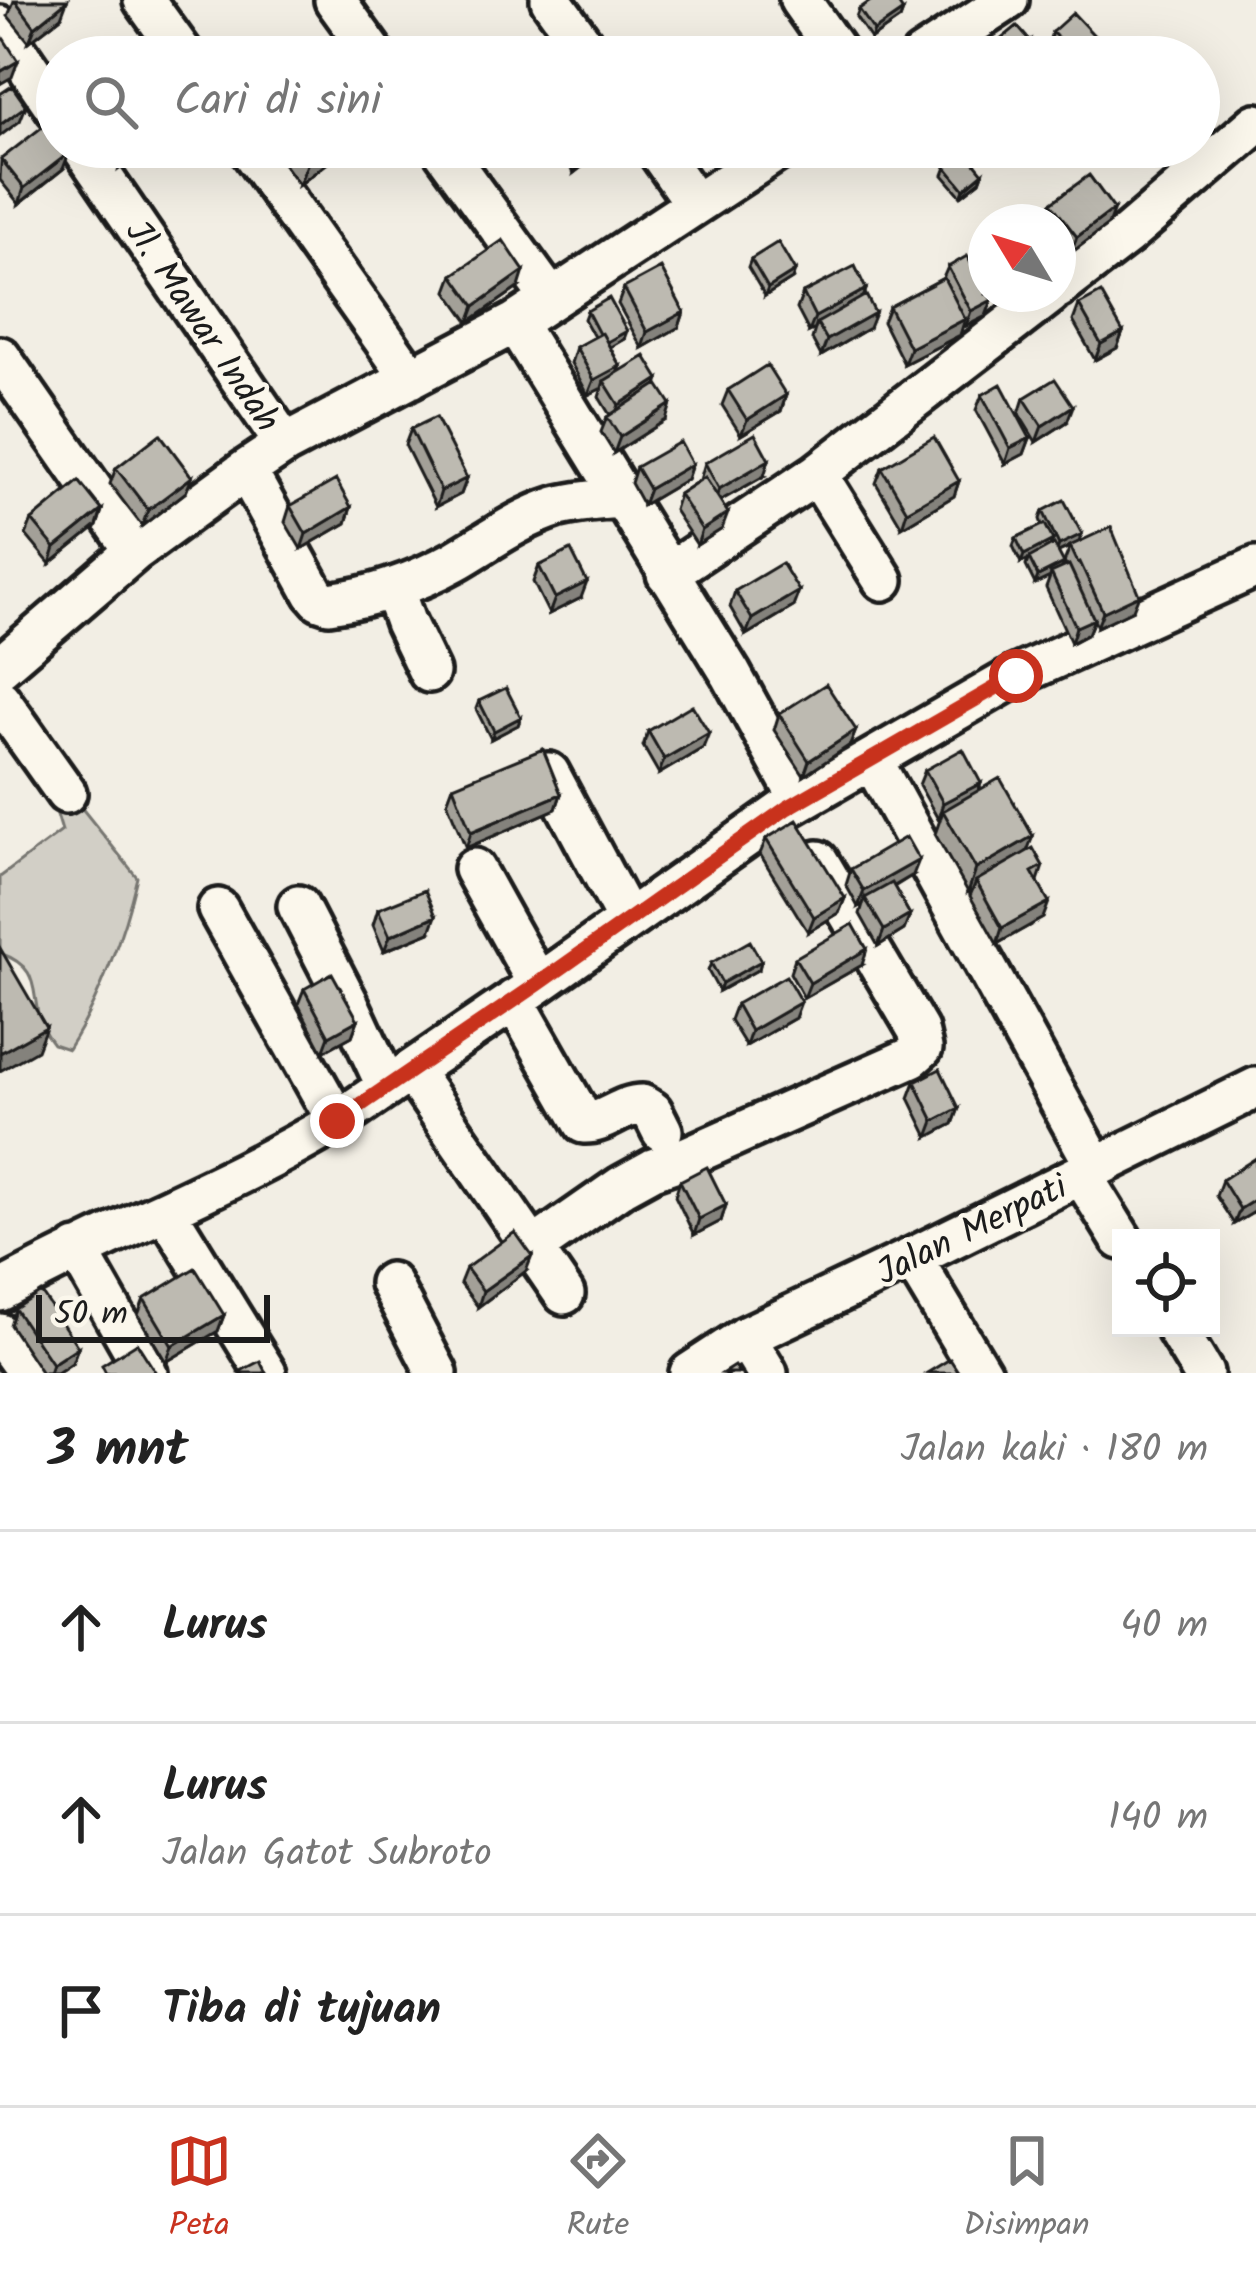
<!DOCTYPE html>
<html lang="id">
<head>
<meta charset="utf-8">
<style>
  body { margin:0; font-family:Kalam,sans-serif; background:#f2f2f2; color:#222 }
  .controls { position:absolute; right:36px; bottom:36px; display:grid; overflow:hidden; border-radius:0px; box-shadow:0 12px 48px #0002 }
  .controls button { width:108px; height:108px; display:grid; place-items:center; padding:0; border:0; border-bottom:3px solid #e0e0e0; background:#fff; color:#222; font:60px sans-serif }
  .compass { position:absolute; left:968px; top:204px; width:108px; height:108px; border-radius:50%; background:#fff; box-shadow:0 12px 48px #0002; rotate:308deg }
  .scale { position:absolute; left:36px; bottom:30px; width:234px; box-sizing:border-box; padding-left:12px; border:6px solid #1c1c1c; border-top:0; font-size:33px; line-height:42px; white-space:nowrap; color:#1c1c1c; -webkit-text-stroke:9px #fbf7ec; paint-order:stroke }
  .stop { position:absolute; width:36px; height:36px; margin:-27px; border:9px solid #c8321e; border-radius:50%; background:#fff }
  .stop.end { background:#c8321e; border-color:#fff; box-shadow:0 3px 12px #0008 }
  .list { margin:0; padding:0; list-style:none }
  h2 { display:flex; justify-content:space-between; align-items:center; height:156px; margin:0; padding:0 48px; font-size:51px }
  h2 small { font-size:39px; font-weight:400; color:#767676 }
  .list li { display:grid; grid-template-columns:78px 1fr auto; gap:36px; align-items:center; box-sizing:border-box; height:192px; padding:0 48px; border-top:3px solid #e0e0e0 }
  .list b { display:block; font-size:45px; white-space:nowrap }
  .list p { margin:0; font-size:39px; white-space:nowrap; color:#767676 }
  .list em { font-size:39px; font-style:normal; color:#767676 }
  .icon { flex:none; width:66px; height:66px; fill:none; stroke:currentColor; stroke-width:2; stroke-linecap:round; stroke-linejoin:round }
  .map { position:relative; flex:none; width:1256px; height:1373px; overflow:hidden }
  .search { position:absolute; background:#fff; box-shadow:0 12px 48px #0002; left:36px; right:36px; top:36px; height:132px; display:flex; align-items:center; gap:30px; box-sizing:border-box; padding:0 42px; border-radius:66px; color:#767676; font-size:45px }
  .sheet { height:732px; background:#fff }
  nav { display:flex; justify-content:space-around; align-items:center; box-sizing:border-box; height:168px; border-top:3px solid #e0e0e0; background:#fff; font-size:33px; color:#767676 }
  nav a { display:grid; justify-items:center; gap:6px }
  nav .on { color:#c8321e }
  .map>svg:first-child { display:block }
</style>
</head>
<body>
<div class="map">
<svg width="1256" height="1373" viewBox="0 0 1256 1373">
  <rect width="100%" height="100%" fill="#f2eee4"/>
  <filter id="ink" filterUnits="userSpaceOnUse"><feTurbulence type="fractalNoise" baseFrequency=".00833" numOctaves="2"/><feDisplacementMap in="SourceGraphic" scale="24" xChannelSelector="R" yChannelSelector="G"/><feConvolveMatrix kernelMatrix="1 2 1 2 8 2 1 2 1" color-interpolation-filters="sRGB"/></filter>
  <g filter="url(#ink)">
    <!-- green -->
    <path fill="#d2cfc6" stroke="#777671" stroke-width="3" d="M 72,796 L 137,877 C 124,933 99,1001 68,1049 L 53,1044 C 49,1039 45,1033 42,1027 C 29,993 44,969 0,953 L 0,877 L 62,831 L 55,808 Z"/>
    <g fill="none" stroke-linecap="round" stroke-linejoin="round">
      <defs>
        <path id="minor" d="M 144,0 L 185,57
          M 335,0 L 376,57
          M 551,0 L 592,57
          M 800,0 L 840,57
          M 0,26 L 57,110
          M 921,57 L 1008,0
          M 82,147 L 285,444
          M 248,147 L 411,378
          M 441,147 L 551,299
          M 655,147 L 695,204
          M 1058,288 L 1127,235 L 1256,124
          M 515,323 L 731,674 L 800,800
          M 0,357 L 135,551
          M 246,470 L 314,593 L 320,600 L 329,603 C 372,597 417,582 455,561 C 488,542 518,519 556,507 C 577,501 599,500 622,498
          M 817,474 L 883,580
          M 667,574 L 817,474 L 1050,294
          M 393,588 L 405,622 L 429,672
          M 0,667 L 135,551 L 246,470 L 285,444 L 515,323 L 783,147
          M 0,700 L 66,793
          M 872,760 L 1096,1167
          M 549,773 L 627,919
          M 474,869 L 538,984
          M 298,906 L 348,1003 L 387,1087
          M 218,909 L 337,1121
          M 514,1000 L 584,1123 C 605,1124 620,1105 642,1105 L 652,1111 L 662,1131
          M 411,1071 L 564,1294
          M 1081,1174 L 1121,1239
          M 166,1211 L 266,1373
          M 533,1248 L 622,1186 L 653,1169 L 682,1159 L 912,1057 L 922,1048 L 918,1030 L 818,861
          M 77,1250 L 147,1373
          M 912,1258 L 981,1373
          M 390,1283 L 437,1373
          M 0,1291 C 110,1230 229,1187 337,1121 L 538,984 L 787,808 L 1016,676 L 1256,567
          M 1176,1328 L 1203,1373
          M 0,1334 L 28,1373
          M 745,1337 L 767,1373
          M 690,1373 L 745,1337 L 912,1258 L 1256,1088"/>
      </defs>
      <!-- minor casing -->
      <use href="#minor" stroke="#1c1c1c" stroke-width="48"/>
      <!-- minor -->
      <use href="#minor" stroke="#fbf7ec" stroke-width="39"/>
    </g>
    <!-- wall -->
    <path fill="#a3a098" stroke="#1c1c1c" stroke-width="3" fill-rule="evenodd" d="M 14,1 L 61,17 L 29,42 L 8,16 Z
      M 859,9 L 903,11 L 900,19 L 871,39 L 856,17 Z
      M 1052,32 L 1104,46 L 1100,57 L 1055,57 L 1047,48 Z
      M 993,46 L 1027,49 L 1017,57 L 993,57 L 990,54 Z
      M 101,147 L 145,147 L 119,169 Z
      M 271,147 L 342,147 L 339,154 L 299,185 Z
      M 554,147 L 607,147 L 574,173 Z
      M 1,159 L 63,169 L 19,204 L 0,180 Z
      M 946,167 L 983,173 L 980,181 L 961,196 L 943,175 Z
      M 1051,203 L 1108,225 L 1071,253 L 1058,236 L 1058,222 L 1047,222 L 1045,219 Z
      M 751,259 L 792,279 L 765,296 L 748,267 Z
      M 948,267 L 986,316 L 966,326 L 964,323 L 960,335 L 904,364 L 883,322 L 889,307 L 943,278 Z
      M 453,275 L 519,287 L 469,322 L 447,291 Z
      M 624,288 L 684,312 L 679,327 L 642,348 L 618,304 Z
      M 866,289 L 864,296 L 869,328 L 821,356 L 812,339 L 815,329 L 809,332 L 797,309 L 803,293 Z
      M 1079,305 L 1123,332 L 1117,348 L 1095,360 L 1073,321 Z
      M 587,311 L 624,339 L 610,347 L 620,366 L 617,373 L 657,384 L 666,420 L 614,453 L 601,432 L 607,417 L 610,415 L 599,397 L 602,388 L 588,395 L 571,363 L 576,347 L 594,337 L 584,319 Z
      M 728,390 L 786,395 L 781,411 L 741,435 L 722,405 Z
      M 982,395 L 1030,438 L 1024,454 L 1005,464 L 976,410 Z
      M 1024,398 L 1067,422 L 1036,442 L 1019,414 Z
      M 411,429 L 467,478 L 461,494 L 436,507 L 405,445 Z
      M 705,463 L 764,476 L 720,501 L 722,529 L 697,545 L 674,510 L 679,494 L 700,480 Z
      M 692,464 L 687,479 L 643,505 L 631,483 L 636,467 Z
      M 116,468 L 192,477 L 186,492 L 142,526 L 110,484 Z
      M 882,468 L 959,481 L 954,496 L 902,527 L 876,483 Z
      M 290,506 L 351,507 L 346,523 L 301,549 L 285,522 Z
      M 102,510 L 97,526 L 50,564 L 26,535 L 32,520 Z
      M 1043,511 L 1079,542 L 1133,610 L 1097,627 L 1094,620 L 1088,634 L 1071,643 L 1046,588 L 1050,577 L 1035,584 L 1026,566 L 1028,560 L 1021,563 L 1013,546 L 1016,538 L 1042,525 L 1040,519 ZM 1070,547 L 1064,562 L 1066,566 L 1062,568 L 1058,552 Z
      M 539,566 L 581,598 L 549,614 L 533,582 Z
      M 735,591 L 793,607 L 746,635 L 730,607 Z
      M 479,701 L 521,717 L 518,725 L 491,739 L 476,709 Z
      M 779,714 L 856,730 L 850,745 L 804,776 L 774,730 Z
      M 648,731 L 703,748 L 659,774 L 643,746 Z
      M 925,770 L 981,783 L 979,790 L 1027,852 L 1043,866 L 1038,881 L 1043,918 L 997,944 L 970,896 L 973,889 L 968,892 L 935,834 L 941,817 L 938,819 L 919,785 Z
      M 453,786 L 561,794 L 556,809 L 466,848 L 447,802 Z
      M 766,839 L 845,898 L 839,913 L 808,932 L 760,854 Z
      M 851,869 L 913,875 L 894,887 L 910,915 L 904,930 L 878,946 L 860,914 L 863,904 L 858,907 L 846,885 Z
      M 378,909 L 430,932 L 384,951 L 373,925 Z
      M 795,958 L 862,965 L 804,998 L 790,973 Z
      M 761,961 L 759,969 L 719,991 L 708,971 L 711,963 Z
      M 304,989 L 358,1020 L 352,1036 L 323,1052 L 298,1004 Z
      M 736,1004 L 795,1018 L 746,1046 L 730,1020 Z
      M 915,1082 L 959,1108 L 953,1124 L 928,1137 L 909,1098 Z
      M 1222,1180 L 1256,1211 L 1234,1224 L 1216,1196 Z
      M 680,1181 L 726,1205 L 721,1221 L 694,1235 L 675,1196 Z
      M 466,1268 L 526,1271 L 478,1307 L 460,1283 Z
      M 144,1299 L 224,1315 L 218,1331 L 166,1362 L 138,1315 Z
      M 15,1309 L 78,1347 L 72,1363 L 57,1373 L 42,1373 L 10,1325 Z"/>
    <!-- shaded-wall -->
    <path fill="#84827c" stroke="#1c1c1c" stroke-width="3" d="M 67,1 L 61,17 L 29,42 L 35,27 Z
      M 903,11 L 900,19 L 871,39 L 874,31 Z
      M 1030,41 L 1027,49 L 1017,57 L 1011,57 Z
      M 18,61 L 12,77 L 0,84 L 0,72 Z
      M 26,106 L 20,121 L 0,136 L 0,125 Z
      M 132,147 L 145,147 L 119,169 L 124,153 Z
      M 327,147 L 342,147 L 339,154 L 299,185 L 308,162 Z
      M 592,147 L 607,147 L 574,173 L 579,157 Z
      M 69,153 L 63,169 L 19,204 L 24,188 Z
      M 983,173 L 980,181 L 961,196 L 964,189 Z
      M 1114,209 L 1108,225 L 1071,253 L 1077,237 Z
      M 524,271 L 519,287 L 469,322 L 475,306 Z
      M 795,271 L 792,279 L 765,296 L 768,288 Z
      M 866,289 L 861,305 L 817,323 L 815,329 L 809,332 L 815,317 Z
      M 992,300 L 986,316 L 966,326 L 971,311 Z
      M 684,312 L 679,327 L 642,348 L 647,332 Z
      M 875,313 L 869,328 L 821,356 L 827,340 Z
      M 965,319 L 960,335 L 904,364 L 910,348 Z
      M 627,331 L 624,339 L 602,352 L 604,344 Z
      M 1123,332 L 1117,348 L 1095,360 L 1101,344 Z
      M 620,366 L 614,381 L 604,381 L 602,388 L 588,395 L 594,380 Z
      M 659,379 L 654,394 L 613,420 L 619,405 Z
      M 786,395 L 781,411 L 741,435 L 747,420 Z
      M 671,404 L 666,420 L 614,453 L 620,437 Z
      M 1073,406 L 1067,422 L 1036,442 L 1042,426 Z
      M 1030,438 L 1024,454 L 1005,464 L 1010,448 Z
      M 769,460 L 764,476 L 714,504 L 719,489 Z
      M 692,464 L 687,479 L 643,505 L 649,489 Z
      M 192,477 L 186,492 L 142,526 L 148,510 Z
      M 467,478 L 461,494 L 436,507 L 441,491 Z
      M 959,481 L 954,496 L 902,527 L 907,511 Z
      M 351,507 L 346,523 L 301,549 L 306,534 Z
      M 102,510 L 97,526 L 50,564 L 55,548 Z
      M 728,513 L 722,529 L 697,545 L 702,530 Z
      M 1082,534 L 1079,542 L 1056,553 L 1059,545 Z
      M 1053,540 L 1050,548 L 1021,563 L 1024,555 Z
      M 1064,563 L 1061,571 L 1051,573 L 1050,577 L 1035,584 L 1038,576 Z
      M 587,582 L 581,598 L 549,614 L 555,598 Z
      M 799,591 L 793,607 L 746,635 L 752,619 Z
      M 1139,595 L 1133,610 L 1097,627 L 1103,612 Z
      M 1094,619 L 1088,634 L 1071,643 L 1076,627 Z
      M 521,717 L 518,725 L 491,739 L 494,731 Z
      M 856,730 L 850,745 L 804,776 L 809,761 Z
      M 709,733 L 703,748 L 659,774 L 664,759 Z
      M 981,783 L 975,799 L 943,811 L 940,817 L 938,819 L 943,803 Z
      M 561,794 L 556,809 L 466,848 L 471,832 Z
      M 1033,836 L 1024,859 L 976,881 L 973,889 L 968,892 L 976,869 Z
      M 919,860 L 913,875 L 867,902 L 865,898 L 863,904 L 858,907 L 864,891 Z
      M 845,898 L 839,913 L 808,932 L 814,917 Z
      M 1049,902 L 1043,918 L 997,944 L 1002,928 Z
      M 910,915 L 904,930 L 878,946 L 884,930 Z
      M 436,916 L 430,932 L 384,951 L 390,936 Z
      M 867,949 L 862,965 L 804,998 L 810,983 Z
      M 761,961 L 759,969 L 719,991 L 722,983 Z
      M 801,1002 L 795,1018 L 746,1046 L 751,1031 Z
      M 358,1020 L 352,1036 L 323,1052 L 329,1036 Z
      M 46,1027 L 37,1050 L 0,1071 L 0,1053 Z
      M 959,1108 L 953,1124 L 928,1137 L 934,1121 Z
      M 1256,1199 L 1256,1211 L 1234,1224 L 1240,1209 Z
      M 726,1205 L 721,1221 L 694,1235 L 699,1219 Z
      M 532,1256 L 526,1271 L 478,1307 L 483,1291 Z
      M 224,1315 L 218,1331 L 166,1362 L 172,1346 Z
      M 78,1347 L 72,1363 L 57,1373 L 49,1373 L 52,1364 Z"/>
    <!-- building -->
    <path fill="#bdbab1" stroke="#1c1c1c" stroke-width="3" d="M 15,0 L 66,0 L 67,1 L 35,27 Z
      M 872,0 L 896,0 L 903,11 L 874,31 L 859,9 Z
      M 1073,13 L 1104,46 L 1093,57 L 1076,57 L 1052,32 Z
      M 1017,26 L 1030,41 L 1011,57 L 1002,57 L 993,46 Z
      M 0,33 L 18,61 L 0,72 Z
      M 691,46 L 700,57 L 677,57 Z
      M 283,47 L 291,57 L 271,57 Z
      M 12,86 L 26,106 L 0,125 L 0,94 Z
      M 46,124 L 57,138 L 57,147 L 64,147 L 69,153 L 24,188 L 1,159 Z
      M 297,147 L 327,147 L 308,162 Z
      M 572,147 L 592,147 L 579,157 Z
      M 965,151 L 983,173 L 964,189 L 946,167 Z
      M 1089,175 L 1114,209 L 1077,237 L 1051,203 Z
      M 1028,201 L 1037,222 L 1004,222 L 1001,213 Z
      M 503,240 L 524,271 L 475,306 L 453,275 Z
      M 778,242 L 795,271 L 768,288 L 751,259 Z
      M 967,256 L 986,290 L 986,294 L 988,294 L 992,300 L 971,311 L 948,267 Z
      M 855,266 L 866,289 L 815,317 L 803,293 Z
      M 661,268 L 684,312 L 647,332 L 624,288 Z
      M 944,278 L 965,319 L 910,348 L 889,307 Z
      M 1101,293 L 1123,332 L 1101,344 L 1079,305 Z
      M 866,295 L 875,313 L 827,340 L 817,323 Z
      M 609,298 L 627,331 L 607,342 L 602,333 L 599,334 L 587,311 Z
      M 602,333 L 620,366 L 594,380 L 576,347 Z
      M 645,356 L 659,379 L 619,405 L 604,381 Z
      M 767,365 L 786,395 L 747,420 L 728,390 Z
      M 1055,379 L 1073,406 L 1042,426 L 1024,398 Z
      M 658,384 L 671,404 L 620,437 L 607,417 Z
      M 1001,384 L 1030,438 L 1010,448 L 982,395 Z
      M 436,417 L 467,478 L 441,491 L 411,429 Z
      M 160,434 L 192,477 L 148,510 L 116,468 Z
      M 755,434 L 769,460 L 719,489 L 705,463 Z
      M 934,437 L 959,481 L 907,511 L 882,468 Z
      M 680,442 L 692,464 L 649,489 L 636,467 Z
      M 705,477 L 728,513 L 702,530 L 679,494 Z
      M 336,480 L 351,507 L 306,534 L 290,506 Z
      M 79,481 L 102,510 L 55,548 L 32,520 Z
      M 1064,500 L 1082,534 L 1059,545 L 1043,511 Z
      M 1045,524 L 1053,540 L 1024,555 L 1016,538 Z
      M 1111,527 L 1139,595 L 1103,612 L 1080,562 L 1078,563 L 1070,546 Z
      M 1054,544 L 1064,563 L 1038,576 L 1029,558 Z
      M 571,550 L 587,582 L 555,598 L 539,566 Z
      M 782,563 L 799,591 L 752,619 L 735,591 Z
      M 1069,565 L 1094,619 L 1076,627 L 1051,573 Z
      M 826,684 L 856,730 L 809,761 L 779,714 Z
      M 506,688 L 521,717 L 494,731 L 479,701 Z
      M 692,705 L 709,733 L 664,759 L 648,731 Z
      M 543,749 L 561,794 L 471,832 L 453,786 Z
      M 963,749 L 981,783 L 943,803 L 925,770 Z
      M 1000,778 L 1033,836 L 976,869 L 943,811 Z
      M 797,820 L 845,898 L 814,917 L 766,839 Z
      M 906,837 L 919,860 L 864,891 L 851,869 Z
      M 1033,848 L 1043,866 L 1032,872 L 1049,902 L 1002,928 L 976,881 Z
      M 892,883 L 910,915 L 884,930 L 865,898 Z
      M 425,890 L 436,916 L 390,936 L 378,909 Z
      M 853,924 L 867,949 L 810,983 L 795,958 Z
      M 750,941 L 761,961 L 722,983 L 711,963 Z
      M 0,948 L 46,1027 L 0,1053 Z
      M 332,973 L 358,1020 L 329,1036 L 304,989 Z
      M 786,976 L 801,1002 L 751,1031 L 736,1004 Z
      M 940,1069 L 959,1108 L 934,1121 L 915,1082 Z
      M 1256,1158 L 1256,1199 L 1240,1209 L 1222,1180 Z
      M 707,1167 L 726,1205 L 699,1219 L 680,1181 Z
      M 515,1232 L 532,1256 L 483,1291 L 466,1268 Z
      M 195,1268 L 224,1315 L 172,1346 L 144,1299 Z
      M 41,1292 L 78,1347 L 52,1364 L 15,1309 Z
      M 137,1343 L 156,1373 L 106,1373 L 102,1365 Z
      M 950,1359 L 959,1373 L 927,1373 Z
      M 260,1361 L 266,1373 L 237,1373 Z
      M 734,1366 L 739,1373 L 723,1373 Z"/>
  </g>
  <g fill="none" stroke-linecap="round" stroke-linejoin="round" filter="url(#ink)">
    <!-- route -->
    <path stroke="#c8321e" stroke-width="15" d="M 337,1121 L 538,984 L 787,808 L 1016,676"/>
  </g>
  <g text-anchor="middle" stroke-width="9" stroke-linejoin="round" paint-order="stroke">
    <!-- street labels -->
    <g font-size="36" fill="#1c1c1c" stroke="#fbf7ec">
      <text transform="translate(204 325) rotate(56)" y="13">Jl. Mawar Indah</text>
      <text transform="translate(971 1228) rotate(-26)" y="13">Jalan Merpati</text>
    </g>
  </g>
</svg>
<div class="controls">
<button><svg class="icon" aria-label="locate" viewBox="0 0 24 24"><circle cx="12" cy="12" r="6"/><path d="M12 2v4M12 18v4M2 12h4M18 12h4"/></svg></button>
</div>
<svg class="compass" viewBox="-18 -18 36 36"><path d="M0-13l5 13h-10z" fill="#e53935"/><path d="M0 13l5-13h-10z" fill="#767676"/></svg>
<div class="scale">50 m</div>
<div class="stop" style="left:1016px;top:676px"></div>
<div class="stop end" style="left:337px;top:1121px"></div>
<div class="search"><svg class="icon" aria-label="search" viewBox="0 0 24 24"><circle cx="10" cy="10" r="6"/><path d="M15 15l6 6"/></svg>Cari di sini</div>
</div>
<section class="sheet">
<h2>3 mnt<small>Jalan kaki · 180 m</small></h2>
<ul class="list">
<li><svg class="icon" aria-label="ahead" viewBox="0 0 24 24"><path d="M12 20V5M6 11l6-6 6 6"/></svg><div><b>Lurus</b></div><em>40 m</em></li>
<li><svg class="icon" aria-label="ahead" viewBox="0 0 24 24"><path d="M12 20V5M6 11l6-6 6 6"/></svg><div><b>Lurus</b><p>Jalan Gatot Subroto</p></div><em>140 m</em></li>
<li><svg class="icon" aria-label="arrive" viewBox="0 0 24 24"><path d="M6 21V4h12l-3 4 3 4H6"/></svg><div><b>Tiba di tujuan</b></div></li>
</ul>
</section>
<nav>
<a class="on"><svg class="icon" aria-label="map" viewBox="0 0 24 24"><path d="M3 6l6-2 6 2 6-2v14l-6 2-6-2-6 2zM9 4v14M15 6v14"/></svg>Peta</a>
<a><svg class="icon" aria-label="directions" viewBox="0 0 24 24"><path d="M12 3l9 9-9 9-9-9zM9 14v-3h6M13 9l2 2-2 2"/></svg>Rute</a>
<a><svg class="icon" aria-label="saved" viewBox="0 0 24 24"><path d="M7 4h10v16l-5-4-5 4z"/></svg>Disimpan</a>
</nav>
</body>
</html>
